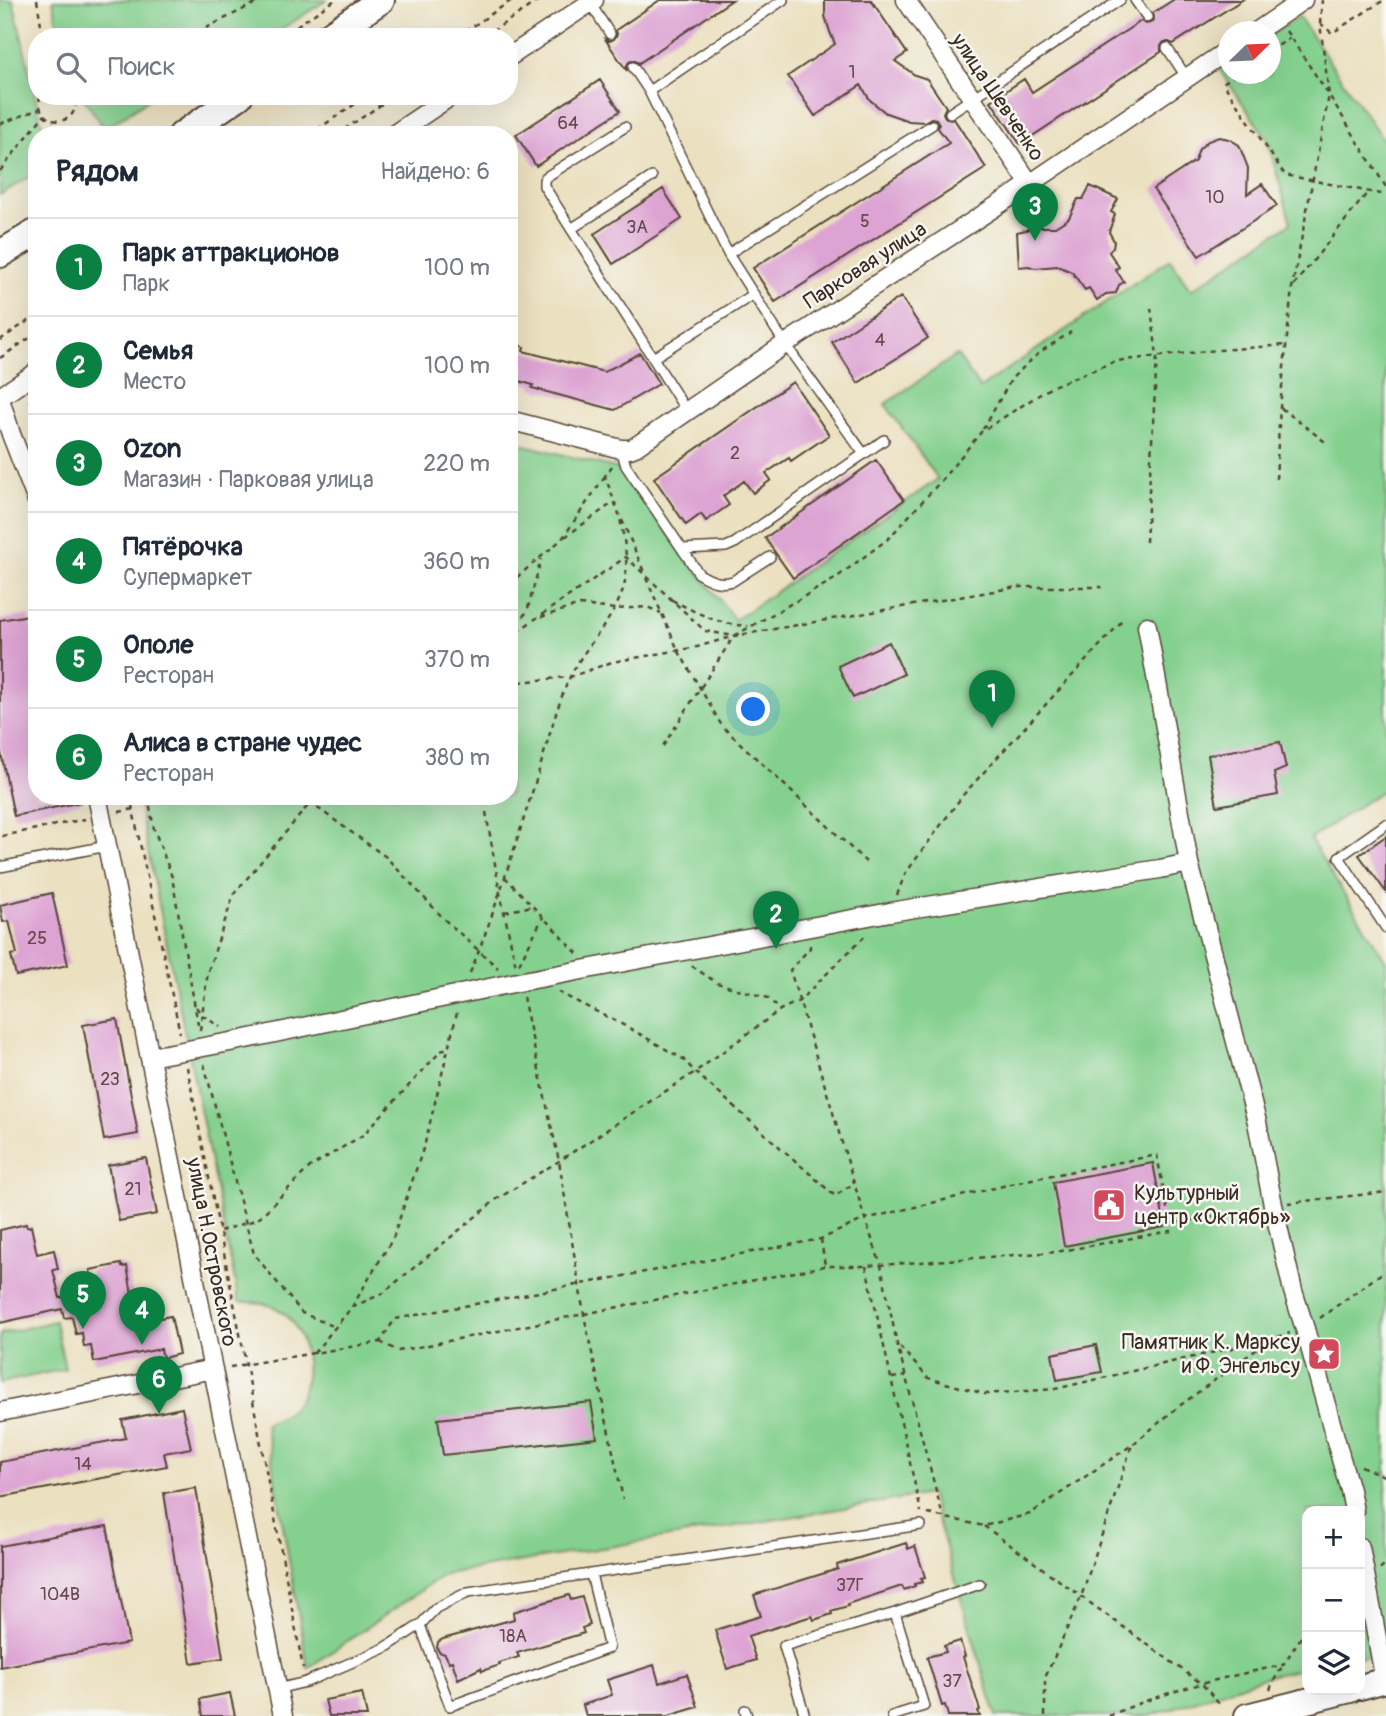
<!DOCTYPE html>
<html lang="ru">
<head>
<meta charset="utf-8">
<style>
  body { margin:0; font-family:Pangolin,sans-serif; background:#f2f2f3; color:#1f2937 }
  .controls { position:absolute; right:21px; bottom:21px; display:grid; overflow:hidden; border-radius:14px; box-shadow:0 7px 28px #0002 }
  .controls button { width:63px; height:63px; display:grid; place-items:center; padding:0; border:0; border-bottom:2px solid #e0e1e3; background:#fff; color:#1f2937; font:35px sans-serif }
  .compass { position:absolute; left:1218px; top:21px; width:63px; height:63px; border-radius:50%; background:#fff; box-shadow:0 7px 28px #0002; rotate:67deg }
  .you { position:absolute; left:754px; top:710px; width:24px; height:24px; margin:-18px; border:5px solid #fff; border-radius:50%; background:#1a73e8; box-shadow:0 0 0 10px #1a73e833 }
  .badge { display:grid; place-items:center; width:46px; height:46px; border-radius:50%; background:#0b8043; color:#fff; font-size:23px; font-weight:700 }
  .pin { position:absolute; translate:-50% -58px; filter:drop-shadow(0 2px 4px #0008) }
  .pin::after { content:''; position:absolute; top:37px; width:24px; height:21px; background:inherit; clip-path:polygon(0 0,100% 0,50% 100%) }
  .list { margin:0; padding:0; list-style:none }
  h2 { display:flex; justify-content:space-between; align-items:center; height:91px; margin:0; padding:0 28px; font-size:30px }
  h2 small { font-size:23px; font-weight:400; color:#747a83 }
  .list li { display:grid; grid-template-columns:46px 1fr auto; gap:21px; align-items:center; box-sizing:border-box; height:98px; padding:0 28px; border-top:2px solid #e0e1e3 }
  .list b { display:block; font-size:26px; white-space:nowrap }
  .list p { margin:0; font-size:23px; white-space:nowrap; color:#747a83 }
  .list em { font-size:23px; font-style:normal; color:#747a83 }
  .icon { flex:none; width:38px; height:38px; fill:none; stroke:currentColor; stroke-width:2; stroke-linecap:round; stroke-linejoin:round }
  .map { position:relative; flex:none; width:1386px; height:1716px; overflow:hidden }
  .search { position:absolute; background:#fff; box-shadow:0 7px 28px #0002; left:28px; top:28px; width:490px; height:77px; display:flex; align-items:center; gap:18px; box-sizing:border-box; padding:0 24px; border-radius:28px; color:#747a83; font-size:26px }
  .panel { position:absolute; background:#fff; box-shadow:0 7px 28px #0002; left:28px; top:126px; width:490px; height:679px; border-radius:28px }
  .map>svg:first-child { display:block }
</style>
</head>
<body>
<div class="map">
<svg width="1386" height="1716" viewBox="0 0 1386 1716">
  <rect width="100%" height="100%" fill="#f6f6f2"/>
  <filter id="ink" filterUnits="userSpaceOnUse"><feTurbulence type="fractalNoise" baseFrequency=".0143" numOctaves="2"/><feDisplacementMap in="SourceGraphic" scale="14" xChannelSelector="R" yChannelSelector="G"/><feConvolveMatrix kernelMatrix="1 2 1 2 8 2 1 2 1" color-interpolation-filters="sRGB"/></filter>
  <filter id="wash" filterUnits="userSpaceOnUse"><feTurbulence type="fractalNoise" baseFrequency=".00686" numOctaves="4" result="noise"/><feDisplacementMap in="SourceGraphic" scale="28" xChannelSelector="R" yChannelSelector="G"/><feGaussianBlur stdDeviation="1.57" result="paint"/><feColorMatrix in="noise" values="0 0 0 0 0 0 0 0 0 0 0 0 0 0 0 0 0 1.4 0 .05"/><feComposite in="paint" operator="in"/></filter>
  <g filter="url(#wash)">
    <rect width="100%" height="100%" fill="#ebe0c0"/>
    <!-- park -->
    <path fill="#84d08e" stroke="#607d56" stroke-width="2" d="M 0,0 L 13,0 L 44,135 L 37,135 L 37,172 L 0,195 Z
      M 53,0 L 327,0 L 269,37 L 60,37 Z
      M 1299,17 L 1386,144 L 1386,788 L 1310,839 L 1386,961 L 1386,1653 L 1360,1658 L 1360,1511 L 1307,1511 L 1307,1668 L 1268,1676 L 1150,1716 L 996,1716 L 930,1494 L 445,1574 L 308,1668 L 265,1423 C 278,1419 287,1415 296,1404 C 316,1378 306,1323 276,1308 C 265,1302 252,1302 239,1302 L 137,796 L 509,796 L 509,441 L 619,469 L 735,620 L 938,479 L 885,404 L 957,355 L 980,388 L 1170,259 L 1191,290 L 1291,223 L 1267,139 L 1219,69 L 1228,62 L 1228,74 L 1270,74 L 1271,35 Z
      M 82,96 L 153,96 L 105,129 Z
      M 55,1321 L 65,1369 L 0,1383 L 0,1334 Z"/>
    <g id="blocks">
      <!-- building -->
      <path fill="#dda3d3" d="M 660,0 L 732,0 L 639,63 L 633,60 L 629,62 L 626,67 L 627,71 L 605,39 L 610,41 L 614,39 L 617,34 L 616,30 Z
        M 825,0 L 871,0 L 907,53 L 895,61 L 915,75 L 927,79 L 946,107 L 943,113 L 945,117 L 950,120 L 954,119 L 986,168 L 775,302 L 753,268 L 949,143 L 938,128 L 939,124 L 936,119 L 931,118 L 924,122 L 909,121 L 886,113 L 870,100 L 861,85 L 815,116 L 788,76 L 835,44 L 830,32 L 825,16 Z
        M 1173,0 L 1242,0 L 1173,44 L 1169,42 L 1164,42 L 1161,46 L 1161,52 L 1020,144 L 991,101 L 1024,79 L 1032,92 L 1141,21 L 1145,24 L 1150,23 L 1154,19 L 1153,13 Z
        M 600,80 L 620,111 L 536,166 L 516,135 Z
        M 1219,137 L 1229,139 L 1239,145 L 1248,168 L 1247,194 L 1262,184 L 1277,206 L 1199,256 L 1153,189 L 1195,161 L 1199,149 L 1208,141 Z
        M 1090,186 L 1118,199 L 1111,212 L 1115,214 L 1109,232 L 1114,241 L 1113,247 L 1109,252 L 1119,267 L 1115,269 L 1124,282 L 1119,285 L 1116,293 L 1106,294 L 1097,300 L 1089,288 L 1085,290 L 1072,272 L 1058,266 L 1035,268 L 1029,266 L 1019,267 L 1017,232 L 1026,230 L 1032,227 L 1055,227 L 1069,218 L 1078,199 L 1083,199 Z
        M 663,189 L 682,219 L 613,264 L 594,234 Z
        M 901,297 L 928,338 L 858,383 L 832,342 Z
        M 509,343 L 524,347 L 523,351 L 604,372 L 640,353 L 659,384 L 615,410 L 532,388 L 533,385 L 515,380 L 513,385 L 509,384 Z
        M 793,382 L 829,435 L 791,461 L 789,458 L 766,473 L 771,480 L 753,493 L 744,481 L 723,496 L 729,505 L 706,521 L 701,514 L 686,525 L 654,478 Z
        M 876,460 L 904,500 L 793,578 L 765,538 Z
        M 29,615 L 37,655 L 37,796 L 80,796 L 81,802 L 14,816 L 0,748 L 0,620 Z
        M 889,642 L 904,674 L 853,698 L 838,666 Z
        M 1280,742 L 1286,768 L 1274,773 L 1278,795 L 1217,806 L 1208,755 Z
        M 1386,836 L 1386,892 L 1359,855 Z
        M 52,893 L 68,965 L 16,976 L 11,955 L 17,954 L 9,921 L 3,922 L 0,905 Z
        M 117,1019 L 138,1134 L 104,1140 L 83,1025 Z
        M 146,1158 L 157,1214 L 119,1221 L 108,1165 Z
        M 1153,1163 L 1165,1227 L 1064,1246 L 1053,1182 Z
        M 26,1224 L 27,1227 L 31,1226 L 37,1254 L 54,1250 L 58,1269 L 53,1270 L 60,1298 L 84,1293 L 81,1278 L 91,1275 L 90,1270 L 121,1264 L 122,1267 L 127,1266 L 132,1294 L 149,1291 L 155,1319 L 171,1316 L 179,1354 L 163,1358 L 161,1349 L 94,1362 L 91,1346 L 84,1347 L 82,1333 L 76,1334 L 72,1317 L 64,1318 L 62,1309 L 0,1323 L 0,1230 Z
        M 1096,1345 L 1102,1372 L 1057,1380 L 1052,1354 Z
        M 591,1402 L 597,1438 L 443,1455 L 438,1419 Z
        M 182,1408 L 191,1448 L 164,1453 L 167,1466 L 0,1497 L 0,1462 L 126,1438 L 122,1420 Z
        M 196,1488 L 223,1658 L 191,1663 L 164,1493 Z
        M 107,1526 L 129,1643 L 0,1667 L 0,1546 Z
        M 906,1543 L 908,1549 L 915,1546 L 925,1577 L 921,1578 L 923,1582 L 914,1584 L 915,1586 L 904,1590 L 902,1586 L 847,1604 L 848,1606 L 831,1611 L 832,1614 L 814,1620 L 812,1616 L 748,1636 L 756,1660 L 727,1669 L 715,1630 L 761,1616 L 754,1595 L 838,1569 L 837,1565 Z
        M 569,1595 L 571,1600 L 582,1597 L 590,1625 L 582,1628 L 584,1633 L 517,1653 L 519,1657 L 499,1663 L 500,1665 L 482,1671 L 481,1668 L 458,1679 L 452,1661 L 449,1662 L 445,1654 L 439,1652 L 437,1648 L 438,1642 L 443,1639 L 514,1619 L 513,1612 Z
        M 960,1641 L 965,1656 L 963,1657 L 980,1710 L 978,1711 L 980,1716 L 948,1716 L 945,1705 L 942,1706 L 927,1657 L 946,1652 L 944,1646 Z
        M 654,1665 L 659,1683 L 687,1674 L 698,1707 L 668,1716 L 586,1716 L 583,1705 L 612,1695 L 607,1680 Z
        M 230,1693 L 235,1716 L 203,1716 L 200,1699 Z
        M 362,1693 L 367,1716 L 329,1716 L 325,1700 Z"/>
    </g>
  </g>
  <g filter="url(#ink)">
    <use href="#blocks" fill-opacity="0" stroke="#554536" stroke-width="2"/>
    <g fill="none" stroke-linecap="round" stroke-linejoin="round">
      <defs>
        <path id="lane" d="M 1135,0 L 1147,17
          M 590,3 L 610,34
          M 1167,48 L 1187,78
          M 633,67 L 649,91 L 783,0
          M 649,91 L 728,254
          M 950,113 L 1120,0
          M 625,127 L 546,177 L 544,180 L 544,186 L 653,358
          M 571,229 L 652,177
          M 687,412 L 653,358 L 754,294
          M 621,449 L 626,466 L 699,574 C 711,581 720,585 733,581 L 770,557
          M 864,454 L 785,344 L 728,254 L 932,125
          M 682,549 L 726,547 L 735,543 L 884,440
          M 1386,824 L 1339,857 L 1386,928
          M 0,867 L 107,846
          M 420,1625 L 450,1706 L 609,1648 L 591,1574
          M 277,1689 L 306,1682 L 385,1648 L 420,1625 L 436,1608 L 468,1592 L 921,1525
          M 745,1710 L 747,1716
          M 805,1716 L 784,1646 L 895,1613 L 980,1584
          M 892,1716 L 924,1706 L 895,1613"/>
        <path id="street" d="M 906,0 L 1030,184
          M 1256,32 L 1303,0
          M 509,57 L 594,0
          M 393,135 L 451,96
          M 0,397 L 37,372
          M 0,399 L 11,434 L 37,501
          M 509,420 L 621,449 L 630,449 L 635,447 L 785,344 L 1030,184 L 1228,50
          M 1147,626 L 1189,863
          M 97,796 L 283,1716
          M 150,1057 L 241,1040 L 513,983 L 890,912 L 1160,869 L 1189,863 L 1257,1122 L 1273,1205 L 1293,1291 L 1305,1329 L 1341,1459 L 1350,1490 L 1354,1511
          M 0,1412 L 213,1369
          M 1360,1547 L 1385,1681"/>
        <path id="secondary" d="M 1360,1687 L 1386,1680
          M 1247,1716 L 1350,1690"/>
        <path id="primary" d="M 327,37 L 381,0
          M 182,135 L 239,96
          M 0,254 L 37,232"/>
      </defs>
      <!-- lane casing -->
      <use href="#lane" stroke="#554536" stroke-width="12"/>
      <!-- street casing -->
      <use href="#street" stroke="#554536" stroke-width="21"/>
      <!-- secondary casing -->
      <use href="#secondary" stroke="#554536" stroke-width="28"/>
      <!-- primary casing -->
      <use href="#primary" stroke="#554536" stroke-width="30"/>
      <!-- path -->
      <path stroke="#554536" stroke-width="2.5" stroke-dasharray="5 5" stroke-linecap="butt" d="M 37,0 L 43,37
        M 1320,23 L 1332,33 L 1384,0
        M 1286,31 L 1329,95 L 1386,187
        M 188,37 L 262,0
        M 280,37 L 335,0
        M 457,37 L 512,0
        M 484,37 L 539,0
        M 1270,51 L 1290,38
        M 1236,74 L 1223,83 L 1285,175 L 1386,195
        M 40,96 C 34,129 82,129 75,96
        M 166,97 L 168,96
        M 0,124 L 39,109
        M 309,135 L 367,96
        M 336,135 L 394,96
        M 0,171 L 44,115
        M 1294,285 L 1368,192
        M 0,340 L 37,315
        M 0,358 L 37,333
        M 29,400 L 37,411
        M 1281,408 L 1328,444
        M 983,429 L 1012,378 L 1040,352 L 1071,332
        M 612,466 L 605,476 L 619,514
        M 1276,479 L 1280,407 L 1292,288 L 1329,95 L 1320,23 L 1322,0
        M 622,520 L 644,572
        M 565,537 L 614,502
        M 1146,542 L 1157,356 L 1151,308
        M 646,578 L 678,650 L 722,726 L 866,862
        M 509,584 L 562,539 L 605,476
        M 672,600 C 700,614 716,624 748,626
        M 541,617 L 580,605 L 615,609 L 647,607 L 661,613
        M 509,631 L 527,612 L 541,559
        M 509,637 L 626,557 L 705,631 L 734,636 L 833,580 L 888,539 L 940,482 L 982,431 L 1053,386 L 1116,361 L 1207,351 L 1286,345
        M 509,683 L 570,677 L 612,662 L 697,647 L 731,637
        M 663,746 L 734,636 L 1017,587 L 1102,587
        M 130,796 L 180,1033
        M 148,796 L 154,829 L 172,877 L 199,1030
        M 301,796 L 386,857 L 446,921 L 498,968
        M 119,812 L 133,809
        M 486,812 L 500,893 L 516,966
        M 2,836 L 85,819
        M 505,877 L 578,954
        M 897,895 L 905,874 L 963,795 L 1123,620
        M 505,912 L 532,906
        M 810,945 L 810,948 L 790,970 L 865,1219 L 881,1265 L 897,1344 L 943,1517
        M 519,964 L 543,917
        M 692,966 L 717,983 L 768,998 L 779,1009
        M 470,973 C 496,909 516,843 537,777 C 547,745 556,707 570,677 C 586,643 619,616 625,581 C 629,559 623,535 619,513
        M 558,992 L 631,1029 L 683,1059 L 695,1072 L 835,1196 L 853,1184
        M 523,997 L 559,1161 L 584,1315 L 623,1499
        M 196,1007 L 202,1015 L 220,1027
        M 200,1030 L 208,971 L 234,894 L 316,796
        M 204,1064 L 254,1254 L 302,1313 L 335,1327
        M 187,1067 L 246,1364 L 303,1668
        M 1288,1203 L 1386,1192
        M 220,1231 L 258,1219 L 310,1167 L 363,1135 L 440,1052 L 449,1046
        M 821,1239 L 825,1266
        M 866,1266 L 921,1512
        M 352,1307 L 393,1238 L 425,1143 L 457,1013
        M 1320,1318 L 1386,1270
        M 380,1342 L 398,1351 L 825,1266 L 866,1266 L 1056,1252 L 1171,1231 L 1170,1224 L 1258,1208
        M 900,1347 L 928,1378 L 985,1394 L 1055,1389 L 1271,1339 L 1290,1333
        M 314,1353 L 352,1307 L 382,1294 L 497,1199 L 559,1161 L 695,1072 L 780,1010 L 799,1001 L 868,933
        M 230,1367 L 380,1342 L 395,1319 L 821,1239 L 865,1219 L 1032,1179 L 1157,1155 L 1170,1224
        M 892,1378 L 906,1376
        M 1361,1466 L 1386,1477
        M 928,1514 L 984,1526 L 1030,1514 L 1132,1445 L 1178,1407 L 1268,1341
        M 984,1526 L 1202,1684 L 1221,1706
        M 1380,1569 L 1386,1563
        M 1270,1690 L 1272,1684 L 1283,1665
        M 1045,1716 L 1045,1678 L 1081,1597 L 1132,1445
        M 1109,1716 C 1164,1691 1224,1677 1283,1665 L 1307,1628"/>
      <!-- lane -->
      <use href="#lane" stroke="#fff" stroke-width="9"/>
      <!-- street -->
      <use href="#street" stroke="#fff" stroke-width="18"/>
      <!-- secondary -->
      <use href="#secondary" stroke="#fff" stroke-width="24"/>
      <!-- primary -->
      <use href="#primary" stroke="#fff" stroke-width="26"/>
    </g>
  </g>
  <!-- icons -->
  <defs>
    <symbol id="civic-square" viewBox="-11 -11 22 22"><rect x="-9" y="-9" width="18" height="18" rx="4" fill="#d1495b" stroke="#f6f6f2"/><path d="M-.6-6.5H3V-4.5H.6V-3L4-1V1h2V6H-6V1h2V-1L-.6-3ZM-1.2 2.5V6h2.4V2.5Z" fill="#fff"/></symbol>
    <symbol id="sight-square" viewBox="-11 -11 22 22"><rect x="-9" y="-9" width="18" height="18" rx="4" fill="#d1495b" stroke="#f6f6f2"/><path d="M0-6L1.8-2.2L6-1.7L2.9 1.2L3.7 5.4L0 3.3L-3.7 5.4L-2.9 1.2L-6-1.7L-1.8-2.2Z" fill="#fff"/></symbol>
  </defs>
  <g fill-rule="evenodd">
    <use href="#civic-square" x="1090" y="1186" width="38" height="38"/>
    <use href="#sight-square" x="1305" y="1335" width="38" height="38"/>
  </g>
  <g text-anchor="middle" stroke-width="5" stroke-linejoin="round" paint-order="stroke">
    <!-- number labels -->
    <g font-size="18" fill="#64484b">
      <text x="852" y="78">1</text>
      <text x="568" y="129">64</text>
      <text x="1215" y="203">10</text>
      <text x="865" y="227">5</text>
      <text x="637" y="233">3А</text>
      <text x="880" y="346">4</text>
      <text x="735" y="459">2</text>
      <text x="37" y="944">25</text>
      <text x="110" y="1085">23</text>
      <text x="133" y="1195">21</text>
      <text x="83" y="1470">14</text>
      <text x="850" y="1591">37Г</text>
      <text x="60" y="1600">104В</text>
      <text x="513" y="1642">18А</text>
      <text x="952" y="1687">37</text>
    </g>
    <!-- street labels -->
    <g font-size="21" fill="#3b2a1e" stroke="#f6f6f2">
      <text transform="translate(998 97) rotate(56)" y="7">улица Шевченко</text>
      <text transform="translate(865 265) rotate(-33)" y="7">Парковая улица</text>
      <text transform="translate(212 1252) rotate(79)" y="7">улица Н.Островского</text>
    </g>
    <!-- poi labels -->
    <g font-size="21" fill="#3b2a1e" stroke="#f6f6f2" text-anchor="start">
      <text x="1134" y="1200">Культурный<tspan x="1134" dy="24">центр «Октябрь»</tspan></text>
      <text x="1300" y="1349" text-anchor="end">Памятник К. Марксу<tspan x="1300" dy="24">и Ф. Энгельсу</tspan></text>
    </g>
  </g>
</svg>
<div class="controls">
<button>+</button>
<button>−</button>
<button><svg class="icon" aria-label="layers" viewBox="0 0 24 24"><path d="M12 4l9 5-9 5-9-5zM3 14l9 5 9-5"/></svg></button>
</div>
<svg class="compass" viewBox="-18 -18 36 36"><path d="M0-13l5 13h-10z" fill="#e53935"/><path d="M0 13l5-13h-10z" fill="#747a83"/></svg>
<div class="you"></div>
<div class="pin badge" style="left:992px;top:728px">1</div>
<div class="pin badge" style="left:776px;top:949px">2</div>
<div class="pin badge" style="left:1035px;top:241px">3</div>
<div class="pin badge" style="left:142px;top:1345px">4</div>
<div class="pin badge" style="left:83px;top:1329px">5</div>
<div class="pin badge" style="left:159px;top:1414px">6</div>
<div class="search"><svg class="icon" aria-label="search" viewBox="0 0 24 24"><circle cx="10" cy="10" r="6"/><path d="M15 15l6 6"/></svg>Поиск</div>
<section class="panel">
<h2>Рядом<small>Найдено: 6</small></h2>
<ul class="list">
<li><span class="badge">1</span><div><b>Парк аттракционов</b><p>Парк</p></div><em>100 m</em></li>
<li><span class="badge">2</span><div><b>Семья</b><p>Место</p></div><em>100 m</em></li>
<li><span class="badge">3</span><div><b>Ozon</b><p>Магазин · Парковая улица</p></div><em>220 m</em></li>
<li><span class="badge">4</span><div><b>Пятёрочка</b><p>Супермаркет</p></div><em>360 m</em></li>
<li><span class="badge">5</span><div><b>Ополе</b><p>Ресторан</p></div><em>370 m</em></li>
<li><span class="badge">6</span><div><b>Алиса в стране чудес</b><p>Ресторан</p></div><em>380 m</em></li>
</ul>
</section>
</div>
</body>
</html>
